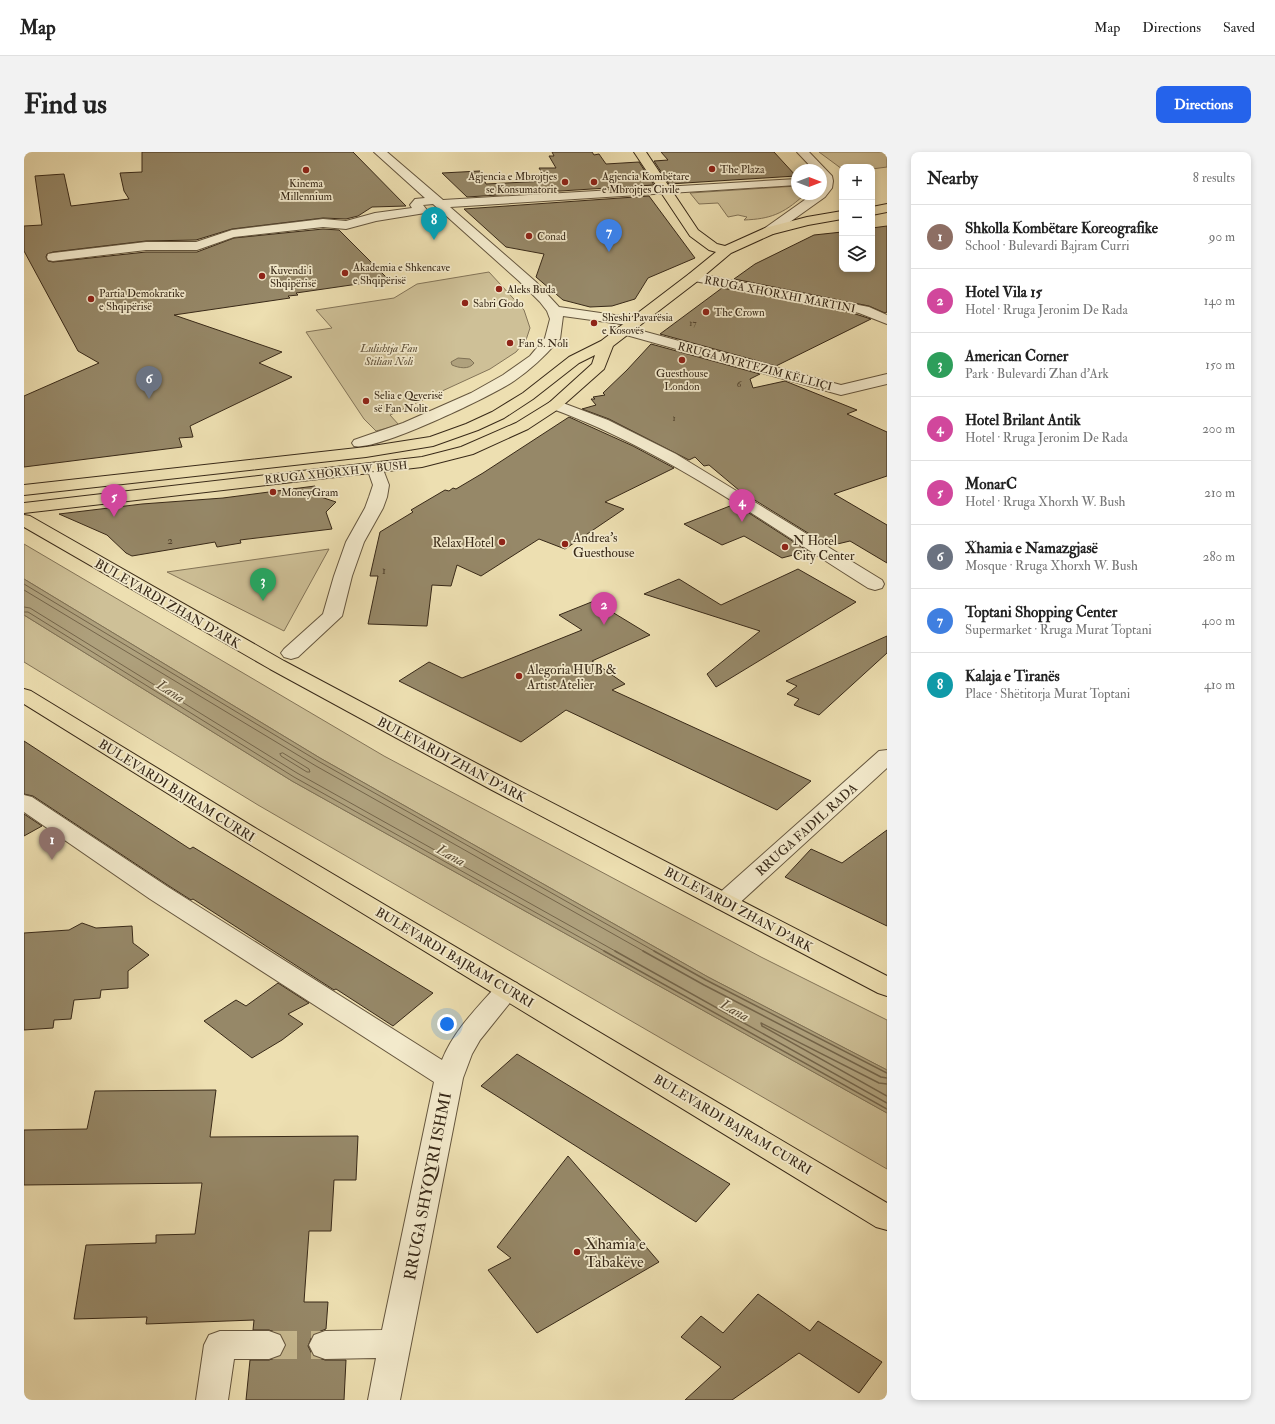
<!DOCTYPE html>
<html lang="en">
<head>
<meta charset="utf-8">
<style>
  body { margin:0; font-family:"IM FELL Double Pica",serif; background:#f2f2f2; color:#222 }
  .controls { position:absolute; right:12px; top:12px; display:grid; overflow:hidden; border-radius:8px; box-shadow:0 2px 6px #0003 }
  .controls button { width:36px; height:36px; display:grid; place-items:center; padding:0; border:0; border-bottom:1px solid #e0e0e0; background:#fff; color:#222; font:20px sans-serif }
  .compass { position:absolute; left:767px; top:12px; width:36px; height:36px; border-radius:50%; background:#fff; box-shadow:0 2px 6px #0003; rotate:90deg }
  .you { position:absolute; left:423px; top:872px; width:14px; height:14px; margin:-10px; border:3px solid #fff; border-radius:50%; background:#1a73e8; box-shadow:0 0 0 6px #1a73e833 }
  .badge { display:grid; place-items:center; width:26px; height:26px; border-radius:50%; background:#2563eb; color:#fff; font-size:13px; font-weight:700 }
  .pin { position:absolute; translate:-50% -33px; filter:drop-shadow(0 1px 2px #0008) }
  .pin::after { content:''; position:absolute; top:21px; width:14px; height:12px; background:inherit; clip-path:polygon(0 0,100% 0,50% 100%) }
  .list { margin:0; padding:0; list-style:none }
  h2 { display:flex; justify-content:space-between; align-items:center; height:52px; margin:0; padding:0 16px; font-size:17px }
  h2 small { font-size:13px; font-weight:400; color:#767676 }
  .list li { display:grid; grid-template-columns:26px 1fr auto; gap:12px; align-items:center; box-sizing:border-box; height:64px; padding:0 16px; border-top:1px solid #e0e0e0 }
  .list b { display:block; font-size:15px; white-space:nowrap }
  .list p { margin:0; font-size:13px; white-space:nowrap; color:#767676 }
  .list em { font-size:13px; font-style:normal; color:#767676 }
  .icon { flex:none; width:22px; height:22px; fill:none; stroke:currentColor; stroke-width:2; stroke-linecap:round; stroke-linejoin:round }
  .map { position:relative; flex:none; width:863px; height:1248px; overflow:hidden; border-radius:8px }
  header { display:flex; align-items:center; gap:24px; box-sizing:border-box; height:56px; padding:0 20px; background:#fff; border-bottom:1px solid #e0e0e0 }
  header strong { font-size:19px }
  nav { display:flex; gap:22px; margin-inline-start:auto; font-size:14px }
  .intro { display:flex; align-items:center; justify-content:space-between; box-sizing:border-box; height:96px; padding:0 24px }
  h1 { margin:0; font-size:28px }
  .button { padding:10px 18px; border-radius:8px; background:#2563eb; color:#fff; font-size:14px; font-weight:700 }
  main { display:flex; gap:24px; padding:0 24px }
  aside { flex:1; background:#fff; border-radius:8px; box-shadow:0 2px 6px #0003 }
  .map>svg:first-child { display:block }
</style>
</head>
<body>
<header>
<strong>Map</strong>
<nav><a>Map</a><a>Directions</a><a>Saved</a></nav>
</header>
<div class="intro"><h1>Find us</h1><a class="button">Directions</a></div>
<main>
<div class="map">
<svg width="863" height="1248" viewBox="0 0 863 1248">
  <rect width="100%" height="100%" fill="#eddfb1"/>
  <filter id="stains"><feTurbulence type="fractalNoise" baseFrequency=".005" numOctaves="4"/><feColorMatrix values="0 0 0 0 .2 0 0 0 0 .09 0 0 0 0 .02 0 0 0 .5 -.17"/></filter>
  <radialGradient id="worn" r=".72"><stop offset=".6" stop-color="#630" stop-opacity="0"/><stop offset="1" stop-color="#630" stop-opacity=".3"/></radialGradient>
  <!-- green -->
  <path fill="#cec097" stroke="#837458" d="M 795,0 L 863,0 L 863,15 L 848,17 L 848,15 L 818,15 L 818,17 Z
    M 773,34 L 773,42 L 780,42 L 779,44 C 759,62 746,67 720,68 L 723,65 L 714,63 L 704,65 L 694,51 L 675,52 L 666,41 Z
    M 465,120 L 500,158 L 506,176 L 502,188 L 492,200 L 466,217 L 366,263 L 375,273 L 352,279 L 340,267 L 282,180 L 308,176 L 292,158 L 370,146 L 393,132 Z
    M 0,392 L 360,604 L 737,805 L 863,868 L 863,918 L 684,825 L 296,606 L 0,427 Z
    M 305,397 L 260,479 L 143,420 Z
    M 0,463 L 268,629 L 863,961 L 863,1017 L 234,653 L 0,510 Z"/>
  <!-- water -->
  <path fill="#afa17d" stroke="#7f7155" d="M 434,206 L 446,207 L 450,211 C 445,218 435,216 428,213 L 427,210 Z
    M 0,427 L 296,606 L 684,825 L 863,918 L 863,961 L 268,629 L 0,463 Z"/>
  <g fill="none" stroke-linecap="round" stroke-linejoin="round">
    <!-- shore-far1 -->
    <path stroke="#74654a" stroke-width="1" d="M 0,432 L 294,609 L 632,800
      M 0,438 L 292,614 L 621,800
      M 0,455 L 6,456 L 273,621 L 593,800
      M 0,460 L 4,460 L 270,625 L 582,800
      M 259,601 L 285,617 L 286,620 L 283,620 L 257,604 L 256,602 Z"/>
    <!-- shore -->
    <path stroke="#74654a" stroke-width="1.5" d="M 580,799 L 863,957
      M 591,799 L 863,951
      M 619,799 L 680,833 L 857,925 L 863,926
      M 630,799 L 682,828 L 863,921
      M 863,932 L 855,931 L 737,871 L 738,874 L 863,944"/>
  </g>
  <!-- building -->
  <path fill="#968868" stroke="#382918" d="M 118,0 L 329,0 L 382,54 L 348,55 L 334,64 L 322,67 L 299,66 L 208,77 L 172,88 L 122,89 L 29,100 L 23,102 L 22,105 L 24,109 L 29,110 L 122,100 L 173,100 L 210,86 L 299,77 L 315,78 L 363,126 L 340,130 L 341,131 L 272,141 L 274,143 L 264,144 L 266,146 L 150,163 L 258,200 L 235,211 L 268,225 L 166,274 L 169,285 L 155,286 L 158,295 L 0,315 L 0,244 L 75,211 L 54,199 L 0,99 L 0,74 L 18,73 L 11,24 L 40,22 L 47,54 L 105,47 L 100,39 L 96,21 L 118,20 Z
    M 528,0 L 568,0 L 570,3 L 575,2 L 582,12 L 615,10 L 630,33 L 443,45 L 418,21 L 456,19 L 462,32 L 523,29 L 515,16 L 532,16 L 525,4 L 530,4 Z
    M 637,0 L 750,0 L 772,24 L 645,32 L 630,9 L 644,8 Z
    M 625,44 L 671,106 L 624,126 L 611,147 L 588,154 L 566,155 L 539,148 L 512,125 L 520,102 L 482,95 L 440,57 Z
    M 863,74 L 863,160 L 861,161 L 845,154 L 710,127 L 731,112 L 790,83 L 818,80 L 818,117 L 848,117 L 848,76 Z
    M 698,136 L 819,158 L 847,167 L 752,214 L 636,182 Z
    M 627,192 L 736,222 L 726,227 L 729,236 L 761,229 L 833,258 L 823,262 L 863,280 L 863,324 L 810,342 L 863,373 L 863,411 L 826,389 L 805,394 L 716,339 L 685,313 L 680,314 L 671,305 L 665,308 L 585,267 L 558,257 L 572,253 L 567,247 L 571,247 L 569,245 L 581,243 L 579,241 L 603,218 Z
    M 545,265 L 609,294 L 650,316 L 581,350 L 600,357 L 541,397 L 515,387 L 457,424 L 433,413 L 427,434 L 408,433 L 403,474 L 344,472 L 354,424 L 346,424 L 356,380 L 389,360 L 387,358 L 421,338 L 425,339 L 429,336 L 432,337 L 459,321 Z
    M 291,334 L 294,344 L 312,350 L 302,360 L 308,377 L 216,388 L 217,391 L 193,395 L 191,390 L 108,404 L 102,401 L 83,383 L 35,362 L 118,352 L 199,346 Z
    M 711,352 L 728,363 L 784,399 L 758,406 L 720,384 L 698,393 L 660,372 Z
    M 774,417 L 832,450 L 692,535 L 683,522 L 736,479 L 620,442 L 655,427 L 697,453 Z
    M 570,449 L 626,483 L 568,509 L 601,532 L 588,538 L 787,629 L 753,658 L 542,558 L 497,590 L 375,529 L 405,510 L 438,526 L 558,478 L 535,463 Z
    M 863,484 L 863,501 L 795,563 L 770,553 L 775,547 L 763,542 L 773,534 L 762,529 Z
    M 0,589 L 166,697 L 169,695 L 409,841 L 369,874 L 312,837 L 310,838 L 169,747 L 167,748 L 145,734 L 9,644 L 0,642 Z
    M 0,662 L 18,674 L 0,684 Z
    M 863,678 L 863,774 L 761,725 L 787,697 L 818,711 Z
    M 58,771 L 72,776 L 108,774 L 109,791 L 125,803 L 104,819 L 104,836 L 77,838 L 76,846 L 50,848 L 47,867 L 30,868 L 29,876 L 0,878 L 0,781 L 45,778 Z
    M 254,831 L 285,851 L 264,862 L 279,872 L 258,888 L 228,906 L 180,869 L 212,848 L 222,854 Z
    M 493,902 L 706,1032 L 672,1070 L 457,934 Z
    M 192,938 L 186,985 L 334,984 L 332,1028 L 310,1028 L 307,1079 L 285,1079 L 280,1150 L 304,1150 L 302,1177 L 289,1182 L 284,1194 L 289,1204 L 301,1208 L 322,1208 L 320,1248 L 222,1248 L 226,1208 L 245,1208 L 257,1204 L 262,1194 L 257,1182 L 245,1178 L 229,1178 L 230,1168 L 122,1172 L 123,1165 L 50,1167 L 62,1093 L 132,1091 L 132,1083 L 171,1082 L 178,1031 L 0,1033 L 0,978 L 63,977 L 71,939 Z
    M 544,1004 L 635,1110 L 513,1181 L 464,1118 L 487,1106 L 473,1095 Z
    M 734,1142 L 786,1179 L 794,1169 L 858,1210 L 835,1241 L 775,1201 L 708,1248 L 661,1248 L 697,1215 L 657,1185 L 677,1164 L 699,1181 Z"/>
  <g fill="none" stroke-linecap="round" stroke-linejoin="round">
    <!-- minor-tunnel -->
    <path stroke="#c9bb92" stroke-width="28" stroke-dasharray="28 14" stroke-linecap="butt" d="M 245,1193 L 301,1193"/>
    <defs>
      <path id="minor" d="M 350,0 L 363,0 L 419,48 L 773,27 L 773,33 L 426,55 L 512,130 L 535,155 L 611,166 L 616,167 L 618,170 L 616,173 L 611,174 L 539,164 L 536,187 L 533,190 C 520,205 507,217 490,229 C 468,244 352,300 330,294 L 328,291 L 330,288 L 379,271 L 447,241 L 479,223 L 506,204 L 521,186 L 526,167 L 523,159 L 516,150 L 495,129 L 409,52 L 399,53 L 403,58 L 401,61 L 352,69 L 322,77 L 299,75 L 210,85 L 173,98 L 122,98 L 29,109 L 24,108 L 23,105 L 24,102 L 29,101 L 122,90 L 172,90 L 208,78 L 299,67 L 322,69 L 351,61 L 388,56 L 386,53 L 391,47 L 401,46 Z
        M 773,0 L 785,0 L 808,24 L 809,29 L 808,36 L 801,45 L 749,82 L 741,82 L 739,79 L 741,76 L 789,42 L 797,42 L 797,18 L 790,18 Z
        M 670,121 L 845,155 L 863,163 L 863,172 L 835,161 L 819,157 L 665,128 L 663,125 L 665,122 Z
        M 600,174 L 817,233 L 863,222 L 863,232 L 817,243 L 595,181 L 593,178 L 595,175 Z
        M 531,248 L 584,268 L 652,302 L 858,428 L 860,432 L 858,436 L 851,438 L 844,436 C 742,372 640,297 526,256 L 523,253 L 526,250 Z
        M 351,311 L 357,312 L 365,333 L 363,345 L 359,356 L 340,390 L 328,424 L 318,464 L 274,505 L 267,507 L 260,505 L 257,501 L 260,497 L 299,462 L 310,424 L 322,390 L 341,356 L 345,345 L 349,333 L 343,316 L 345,312 Z
        M 863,598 L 863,616 L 710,756 L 701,758 L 692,756 L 689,750 L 692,744 L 855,599 Z
        M 0,643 L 8,645 L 144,735 L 418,908 C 430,878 454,855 475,831 L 484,828 L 493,831 L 497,837 L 456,888 L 448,902 L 439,926 L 376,1248 L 344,1248 L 352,1206 L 301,1207 L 290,1203 L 285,1193 L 290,1183 L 301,1179 L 358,1178 L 410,930 L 126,747 L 0,660 Z
        M 196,1179 L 245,1179 L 256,1183 L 261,1193 L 256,1203 L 245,1207 L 210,1207 L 204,1248 L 172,1248 L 180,1193 L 185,1183 Z"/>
      <path id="major" d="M 610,0 L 622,0 L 674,78 L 693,92 L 701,94 L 741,76 L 783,65 L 818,59 L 818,67 L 784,73 L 749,82 L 707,101 L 675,128 L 589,194 L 580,217 L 536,256 L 504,277 L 449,302 L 398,315 L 0,361 L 0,351 L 398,305 L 437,295 L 492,271 L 526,250 L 568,212 L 571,203 L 555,211 L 509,247 L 480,266 L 454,278 L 409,294 L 342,305 L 0,343 L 0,333 L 342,295 L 406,285 L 442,272 L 468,260 L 499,241 L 545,205 L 577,189 L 665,122 L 692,100 L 685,98 L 666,84 Z
        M 863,52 L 863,60 L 848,63 L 848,55 Z
        M 0,363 L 6,364 L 260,509 L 482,627 L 863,824 L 863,844 L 854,841 L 466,637 L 246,517 L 0,375 Z
        M 0,537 L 7,539 L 233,677 L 863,1051 L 863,1078 L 852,1075 L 217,687 L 0,552 Z"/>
    </defs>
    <!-- minor casing -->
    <use href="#minor" stroke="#65563e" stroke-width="2"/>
    <!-- major casing -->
    <use href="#major" stroke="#382918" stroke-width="2"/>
    <!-- minor -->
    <use href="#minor" fill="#f3eacc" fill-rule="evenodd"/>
    <!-- major -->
    <use href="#major" fill="#eddfb1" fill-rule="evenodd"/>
  </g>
  <!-- markers -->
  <g fill="#8f2418" stroke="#f3eacc" stroke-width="1.5">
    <circle cx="688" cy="17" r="4"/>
    <circle cx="282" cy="18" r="4"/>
    <circle cx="541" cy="30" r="4"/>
    <circle cx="570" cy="30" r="4"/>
    <circle cx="505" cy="84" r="4"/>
    <circle cx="321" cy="121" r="4"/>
    <circle cx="238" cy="124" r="4"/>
    <circle cx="475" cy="137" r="4"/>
    <circle cx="67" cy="147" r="4"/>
    <circle cx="441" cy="151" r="4"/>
    <circle cx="682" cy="160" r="4"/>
    <circle cx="570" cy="171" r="4"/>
    <circle cx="486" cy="191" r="4"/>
    <circle cx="658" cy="208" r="4"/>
    <circle cx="342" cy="249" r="4"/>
    <circle cx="249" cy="340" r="4"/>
    <circle cx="478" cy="390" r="4"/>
    <circle cx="541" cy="392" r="4"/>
    <circle cx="761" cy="395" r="4"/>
    <circle cx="495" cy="524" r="4"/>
    <circle cx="553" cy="1100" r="4"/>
  </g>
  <g text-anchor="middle" stroke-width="3.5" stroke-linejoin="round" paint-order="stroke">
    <!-- far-number labels -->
    <g font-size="9" fill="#50412c">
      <text x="669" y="174">17</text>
      <text x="715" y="235">6</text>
      <text x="650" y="269">1</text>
    </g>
    <!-- far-poi labels -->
    <g font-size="11" fill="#382918" stroke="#f3eacc" text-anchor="start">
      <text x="696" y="21">The Plaza</text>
      <text x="533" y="28" text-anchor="end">Agjencia e Mbrojtjes<tspan x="533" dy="13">se Konsumatorit</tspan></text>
      <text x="578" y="28">Agjencia Kombëtare<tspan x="578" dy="13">e Mbrojtjes Civile</tspan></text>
      <text x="282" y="35" text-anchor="middle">Kinema<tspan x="282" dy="13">Millennium</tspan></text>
      <text x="513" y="88">Conad</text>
      <text x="329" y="119">Akademia e Shkencave<tspan x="329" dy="13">e Shqipërisë</tspan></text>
      <text x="246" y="122">Kuvendi i<tspan x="246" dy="13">Shqipërisë</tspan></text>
      <text x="483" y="141">Aleks Buda</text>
      <text x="75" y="145">Partia Demokratike<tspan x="75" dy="13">e Shqipërisë</tspan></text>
      <text x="449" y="155">Sabri Godo</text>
      <text x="690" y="164">The Crown</text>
      <text x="578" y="169">Sheshi Pavarësia<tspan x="578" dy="13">e Kosovës</tspan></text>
      <text x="494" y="195">Fan S. Noli</text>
      <text x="658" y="225" text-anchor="middle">Guesthouse<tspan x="658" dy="13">London</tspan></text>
      <text x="350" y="247">Selia e Qeverisë<tspan x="350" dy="13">së Fan Nolit</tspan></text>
      <text x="257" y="344">MoneyGram</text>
    </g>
    <!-- far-street labels -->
    <g font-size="11" fill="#382918" stroke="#f3eacc">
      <text transform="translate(756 142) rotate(11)" y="4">RRUGA XHORXHI MARTINI</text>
      <text transform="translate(731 214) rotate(15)" y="4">RRUGA MYRTEZIM KËLLIÇI</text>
      <text transform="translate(312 320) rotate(-6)" y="4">RRUGA XHORXH W. BUSH</text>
    </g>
    <!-- far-park labels -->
    <g font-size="11" font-style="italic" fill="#5e4f38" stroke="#f3eacc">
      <text x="365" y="200">Lulishtja Fan<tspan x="365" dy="13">Stilian Noli</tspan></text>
    </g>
    <!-- number labels -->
    <g font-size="11" fill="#50412c">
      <text x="146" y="392">2</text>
      <text x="360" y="422">1</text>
    </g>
    <!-- poi labels -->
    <g font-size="13" fill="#382918" stroke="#f3eacc" text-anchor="start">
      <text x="549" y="390">Andrea's<tspan x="549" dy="15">Guesthouse</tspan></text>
      <text x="769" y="393">N Hotel<tspan x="769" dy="15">City Center</tspan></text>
      <text x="470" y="395" text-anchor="end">Relax Hotel</text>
      <text x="503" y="522">Alegoria HUB &amp;<tspan x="503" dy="15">Artist Atelier</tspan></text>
    </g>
    <!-- street labels -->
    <g font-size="13" fill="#382918" stroke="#f3eacc">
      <text transform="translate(144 451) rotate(30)" y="5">BULEVARDI ZHAN D'ARK</text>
      <text transform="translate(428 607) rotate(28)" y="5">BULEVARDI ZHAN D'ARK</text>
      <text transform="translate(153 638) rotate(32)" y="5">BULEVARDI BAJRAM CURRI</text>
      <text transform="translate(782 677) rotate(-42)" y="5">RRUGA FADIL RADA</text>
      <text transform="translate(715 757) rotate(28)" y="5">BULEVARDI ZHAN D'ARK</text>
      <text transform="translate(431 805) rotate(31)" y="5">BULEVARDI BAJRAM CURRI</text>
      <text transform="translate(709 972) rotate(31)" y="5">BULEVARDI BAJRAM CURRI</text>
    </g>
    <!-- water labels -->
    <g font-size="14" font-style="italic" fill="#5c4d36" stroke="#f3eacc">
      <text transform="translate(147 539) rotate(32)" y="5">Lana</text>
      <text transform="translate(427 703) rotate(29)" y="5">Lana</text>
      <text transform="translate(711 858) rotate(29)" y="5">Lana</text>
    </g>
    <!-- near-street labels -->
    <g font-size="16" fill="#382918" stroke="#f3eacc">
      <text transform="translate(403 1034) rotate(-79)" y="6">RRUGA SHYQYRI ISHMI</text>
    </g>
    <!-- near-poi labels -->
    <g font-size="16" fill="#382918" stroke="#f3eacc" text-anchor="start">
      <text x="561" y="1097">Xhamia e<tspan x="561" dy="18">Tabakëve</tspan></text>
    </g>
  </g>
  <rect width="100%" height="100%" filter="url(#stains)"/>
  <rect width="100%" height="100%" fill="url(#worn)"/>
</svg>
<div class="controls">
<button>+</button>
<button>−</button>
<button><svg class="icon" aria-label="layers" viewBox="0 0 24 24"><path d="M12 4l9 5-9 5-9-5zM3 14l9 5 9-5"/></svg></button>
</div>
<svg class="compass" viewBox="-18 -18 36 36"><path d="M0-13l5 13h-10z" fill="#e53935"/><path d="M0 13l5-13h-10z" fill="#767676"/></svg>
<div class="you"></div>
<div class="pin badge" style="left:28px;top:708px;background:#8d6e63">1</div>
<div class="pin badge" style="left:580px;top:473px;background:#d1479c">2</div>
<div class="pin badge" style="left:239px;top:449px;background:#2e9e5b">3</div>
<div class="pin badge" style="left:718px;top:370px;background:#d1479c">4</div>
<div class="pin badge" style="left:90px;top:365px;background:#d1479c">5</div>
<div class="pin badge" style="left:125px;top:247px;background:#6b7280">6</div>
<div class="pin badge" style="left:585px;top:100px;background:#3f7fe0">7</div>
<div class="pin badge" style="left:410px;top:88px;background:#0f9aa8">8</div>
</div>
<aside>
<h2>Nearby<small>8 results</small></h2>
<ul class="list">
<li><span class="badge" style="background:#8d6e63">1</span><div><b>Shkolla Kombëtare Koreografike</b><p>School · Bulevardi Bajram Curri</p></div><em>90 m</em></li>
<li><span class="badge" style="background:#d1479c">2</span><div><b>Hotel Vila 15</b><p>Hotel · Rruga Jeronim De Rada</p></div><em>140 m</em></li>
<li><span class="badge" style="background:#2e9e5b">3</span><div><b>American Corner</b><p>Park · Bulevardi Zhan d'Ark</p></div><em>150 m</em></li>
<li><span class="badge" style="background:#d1479c">4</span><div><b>Hotel Brilant Antik</b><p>Hotel · Rruga Jeronim De Rada</p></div><em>200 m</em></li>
<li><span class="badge" style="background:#d1479c">5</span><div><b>MonarC</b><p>Hotel · Rruga Xhorxh W. Bush</p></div><em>210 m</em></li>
<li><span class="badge" style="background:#6b7280">6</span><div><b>Xhamia e Namazgjasë</b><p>Mosque · Rruga Xhorxh W. Bush</p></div><em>280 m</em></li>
<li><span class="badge" style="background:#3f7fe0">7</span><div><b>Toptani Shopping Center</b><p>Supermarket · Rruga Murat Toptani</p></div><em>400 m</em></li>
<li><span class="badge" style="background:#0f9aa8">8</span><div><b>Kalaja e Tiranës</b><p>Place · Shëtitorja Murat Toptani</p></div><em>410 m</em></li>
</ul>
</aside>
</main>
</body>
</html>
